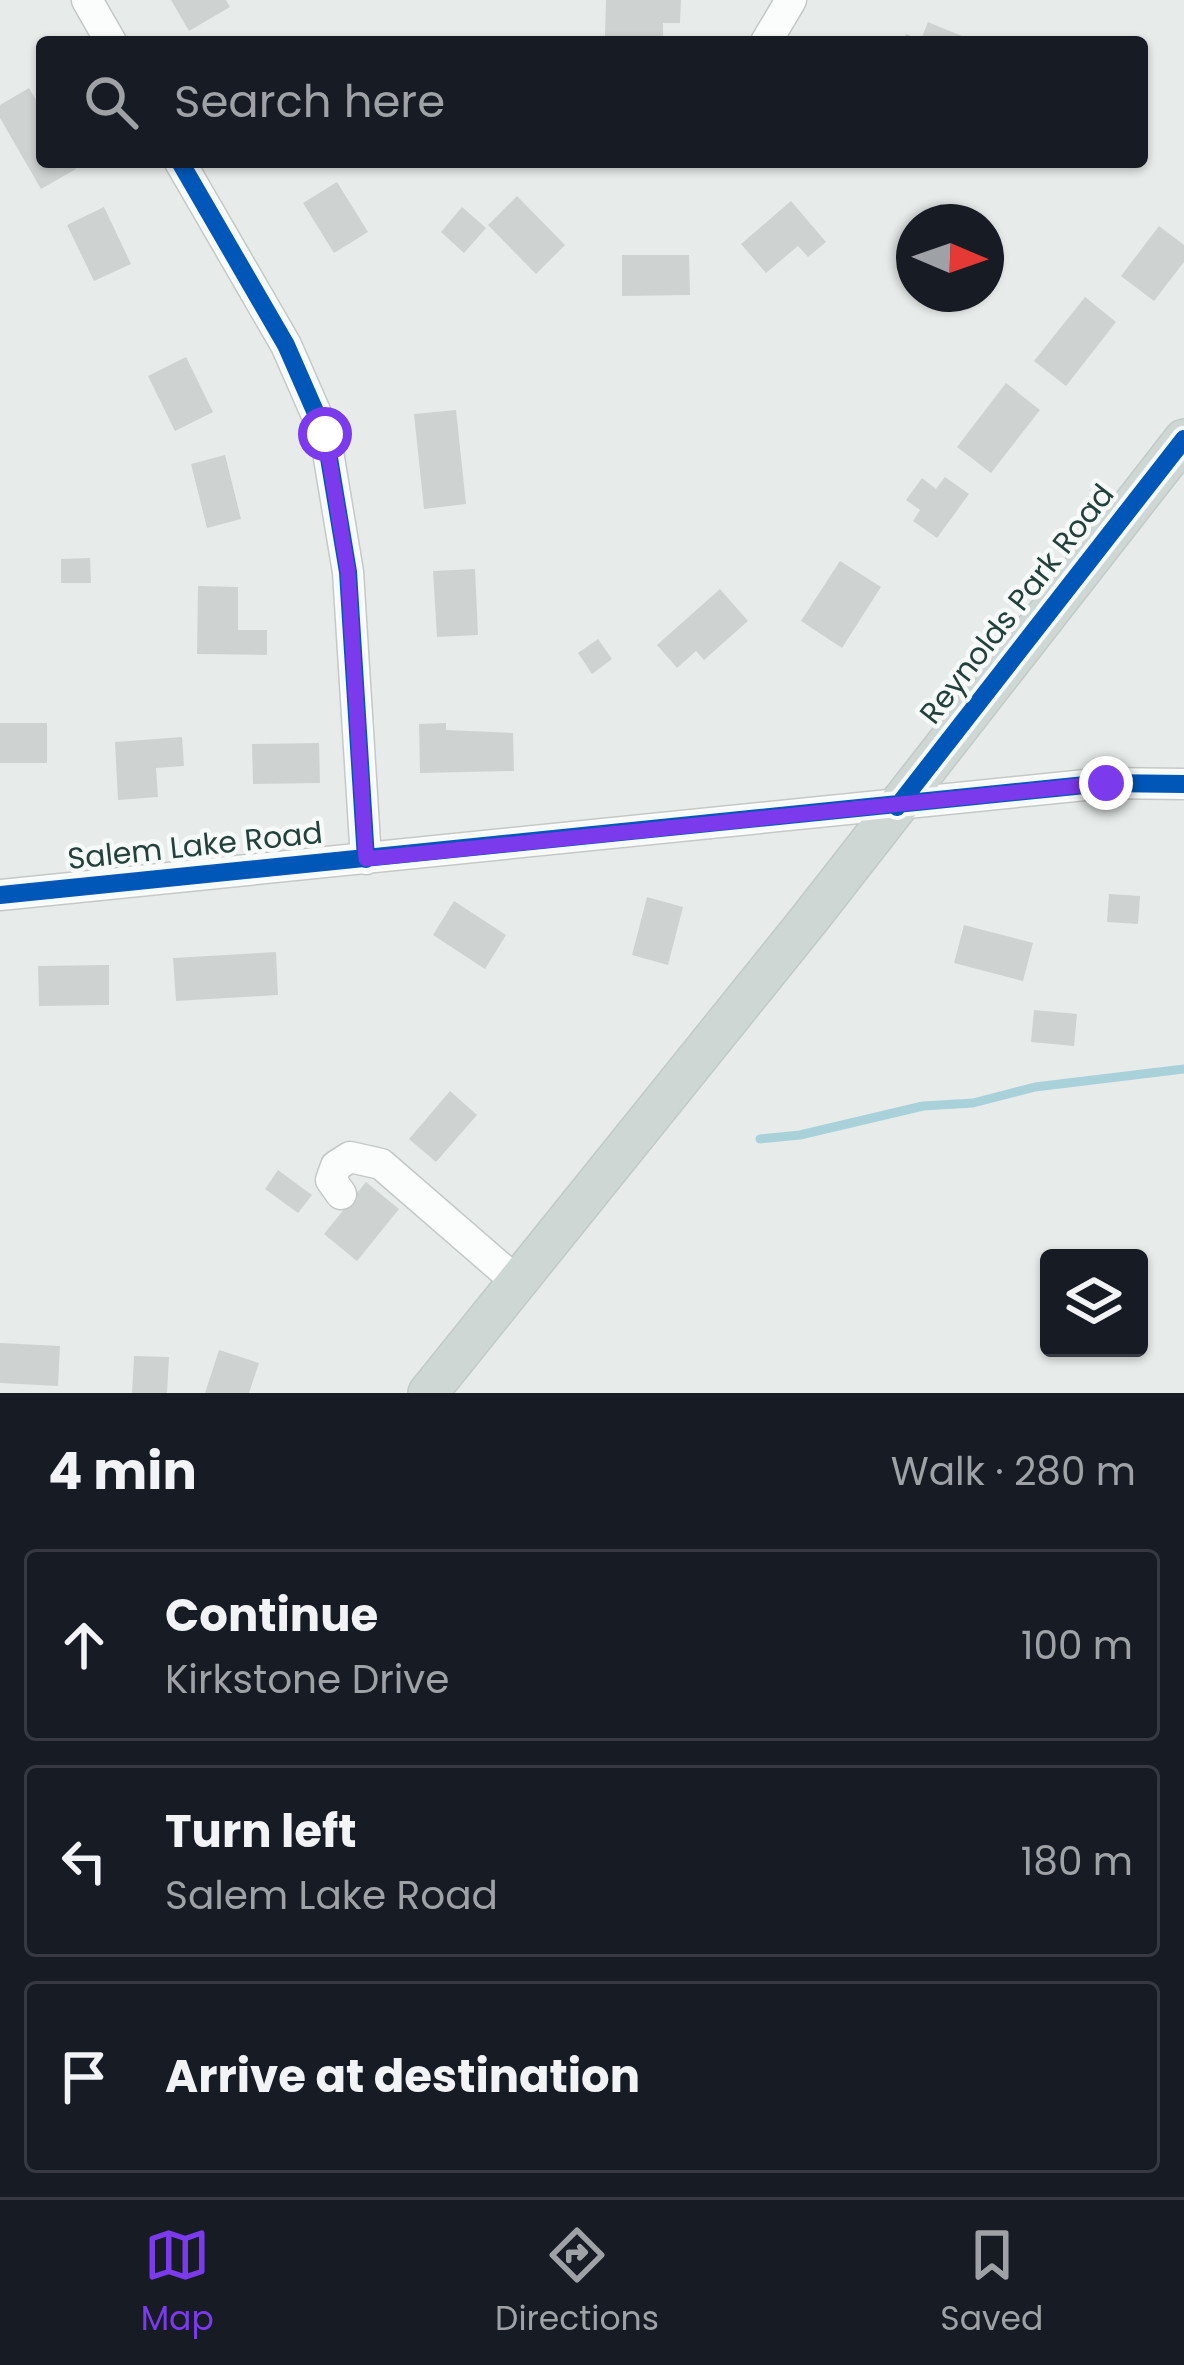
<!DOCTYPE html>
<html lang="en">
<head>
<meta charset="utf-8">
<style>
  body { margin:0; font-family:Poppins,sans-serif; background:#20242c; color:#f1f3f6 }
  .controls { position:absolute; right:36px; bottom:36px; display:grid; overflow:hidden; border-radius:12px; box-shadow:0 3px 9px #0004 }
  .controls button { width:108px; height:108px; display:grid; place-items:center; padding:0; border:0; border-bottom:3px solid #363941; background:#171b24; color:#f1f3f6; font:60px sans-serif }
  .compass { position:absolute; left:896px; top:204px; width:108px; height:108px; border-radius:50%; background:#171b24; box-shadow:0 3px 9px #0004; rotate:92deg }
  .stop { position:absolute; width:36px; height:36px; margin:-27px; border:9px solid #7c3aed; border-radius:50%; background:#fff }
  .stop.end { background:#7c3aed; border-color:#fff; box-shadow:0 3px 12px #0008 }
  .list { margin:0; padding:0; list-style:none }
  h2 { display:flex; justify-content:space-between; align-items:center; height:156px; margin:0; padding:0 48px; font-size:51px }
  h2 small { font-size:39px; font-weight:400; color:#9ea1a6 }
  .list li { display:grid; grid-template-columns:78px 1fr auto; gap:36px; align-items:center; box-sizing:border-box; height:192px; margin:0 24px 24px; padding:0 24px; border:3px solid #363941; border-radius:12px }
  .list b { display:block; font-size:45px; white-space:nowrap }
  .list p { margin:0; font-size:39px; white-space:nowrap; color:#9ea1a6 }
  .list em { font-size:39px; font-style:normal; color:#9ea1a6 }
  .icon { flex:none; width:66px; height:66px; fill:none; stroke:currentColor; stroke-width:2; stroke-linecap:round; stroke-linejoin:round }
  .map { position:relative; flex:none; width:1184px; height:1393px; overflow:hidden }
  .search { position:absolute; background:#171b24; box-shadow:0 3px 9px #0004; left:36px; right:36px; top:36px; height:132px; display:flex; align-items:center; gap:30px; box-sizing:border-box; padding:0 42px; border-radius:12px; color:#9ea1a6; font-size:45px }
  .sheet { height:804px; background:#171b24 }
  nav { display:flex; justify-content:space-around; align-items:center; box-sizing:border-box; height:168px; border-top:3px solid #363941; background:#171b24; font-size:33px; color:#9ea1a6 }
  nav a { display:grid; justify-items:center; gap:6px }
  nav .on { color:#7c3aed }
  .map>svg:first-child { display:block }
</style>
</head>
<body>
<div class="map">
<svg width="1184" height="1393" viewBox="0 0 1184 1393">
  <rect width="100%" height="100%" fill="#e7ecea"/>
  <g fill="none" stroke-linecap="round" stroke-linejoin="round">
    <!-- stream -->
    <path stroke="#a9d1d9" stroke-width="9" d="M 760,1139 L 800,1135 L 923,1106 L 973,1103 L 1035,1087 L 1184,1069"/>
  </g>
  <!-- building -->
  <path fill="#ced3d1" d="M 171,0 L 226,0 L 230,7 L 189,31 Z
    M 606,0 L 681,0 L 680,23 L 663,23 L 663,37 L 605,36 Z
    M 928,22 L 962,36 L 960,42 L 903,42 L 906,34 L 921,40 Z
    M 29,88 L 42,110 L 42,162 L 72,162 L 76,169 L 41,189 L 0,118 L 0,105 Z
    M 337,182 L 368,232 L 334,253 L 303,203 Z
    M 517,196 L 565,245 L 536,274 L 488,225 Z
    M 791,201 L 826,242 L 808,257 L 798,246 L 766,273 L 741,244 Z
    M 104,207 L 131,264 L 94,281 L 67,225 Z
    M 462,207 L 486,228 L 464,253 L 441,232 Z
    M 1159,226 L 1184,245 L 1184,262 L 1154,301 L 1121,276 Z
    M 622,255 L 689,255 L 690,295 L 622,296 Z
    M 1085,297 L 1116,322 L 1066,386 L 1034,361 Z
    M 186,357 L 213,412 L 175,431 L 148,376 Z
    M 1006,383 L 1040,410 L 991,473 L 957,447 Z
    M 456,410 L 466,504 L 424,509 L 414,414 Z
    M 225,455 L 241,519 L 207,528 L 191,464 Z
    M 945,477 L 969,494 L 937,538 L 913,521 L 920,510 L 906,500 L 922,478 L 936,489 Z
    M 90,558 L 91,583 L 61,583 L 61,559 Z
    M 840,561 L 881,587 L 842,648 L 801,621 Z
    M 475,569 L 478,635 L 437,637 L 433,571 Z
    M 198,586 L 238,587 L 238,630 L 267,630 L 267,655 L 197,654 Z
    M 720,589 L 748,621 L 704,660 L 696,651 L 677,668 L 657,645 Z
    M 598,639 L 612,659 L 592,674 L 578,653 Z
    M 0,723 L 47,723 L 47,763 L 0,763 Z
    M 446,723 L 446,730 L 513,733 L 514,771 L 420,773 L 419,724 Z
    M 182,737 L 184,766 L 156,768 L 158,797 L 118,800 L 115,742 Z
    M 319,743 L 320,783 L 253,784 L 252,744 Z
    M 1109,894 L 1140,896 L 1138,924 L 1107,922 Z
    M 647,897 L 683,907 L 668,965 L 632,955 Z
    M 454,901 L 506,935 L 485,969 L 433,935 Z
    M 964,925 L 1033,943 L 1023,981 L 954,963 Z
    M 276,952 L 278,995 L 176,1001 L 173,958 Z
    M 109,965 L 109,1005 L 39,1006 L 38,966 Z
    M 1034,1010 L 1077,1014 L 1074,1046 L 1031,1042 Z
    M 450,1091 L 477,1115 L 436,1162 L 409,1139 Z
    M 278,1170 L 312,1195 L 298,1213 L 265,1189 Z
    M 366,1182 L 399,1209 L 357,1261 L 324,1234 Z
    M 0,1343 L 60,1346 L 58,1386 L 0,1383 Z
    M 219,1350 L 259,1363 L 249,1393 L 205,1393 Z
    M 134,1356 L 169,1357 L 167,1393 L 132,1393 Z"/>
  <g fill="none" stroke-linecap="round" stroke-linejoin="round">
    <defs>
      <path id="minor" d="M 87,0 L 111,42
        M 766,42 L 791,0
        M 180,162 L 286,345 L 325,434 L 348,572 L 366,859
        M 0,895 L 1105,783 L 1184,784
        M 341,1194 L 331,1180 L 336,1166 L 350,1157 L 381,1164 L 516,1281"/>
      <path id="major" d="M 428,1393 L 811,917 L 1184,439"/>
    </defs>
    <!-- minor casing -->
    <use href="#minor" stroke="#c4c9c7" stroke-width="33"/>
    <!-- major casing -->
    <use href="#major" stroke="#c2cac9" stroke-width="42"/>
    <!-- minor -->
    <use href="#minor" stroke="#fbfcfc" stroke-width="30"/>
    <!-- major -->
    <use href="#major" stroke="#cfd7d5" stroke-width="39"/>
    <defs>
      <path id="cycleway" d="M 180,162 L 286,345 L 325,434 L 348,572 L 366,859
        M 897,807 L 1184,439
        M 0,895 L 1105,783 L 1184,784"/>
    </defs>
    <!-- cycleway casing -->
    <use href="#cycleway" stroke="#f6faf8" stroke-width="26"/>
    <!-- cycleway -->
    <use href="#cycleway" stroke="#0057b8" stroke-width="18"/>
  </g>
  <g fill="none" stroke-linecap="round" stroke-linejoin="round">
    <!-- route -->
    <path stroke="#7c3aed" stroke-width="15" d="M 325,434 L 348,572 L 366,859 L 1106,783"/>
  </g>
  <g text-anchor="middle" stroke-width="9" stroke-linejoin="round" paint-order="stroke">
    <!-- street labels -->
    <g font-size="30" fill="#24403a" stroke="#f6faf8">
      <text transform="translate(1017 604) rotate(-52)" y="10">Reynolds Park Road</text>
      <text transform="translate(195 846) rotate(-6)" y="10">Salem Lake Road</text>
    </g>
  </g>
</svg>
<div class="controls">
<button><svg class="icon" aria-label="layers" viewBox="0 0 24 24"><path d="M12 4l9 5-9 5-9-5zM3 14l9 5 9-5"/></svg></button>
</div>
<svg class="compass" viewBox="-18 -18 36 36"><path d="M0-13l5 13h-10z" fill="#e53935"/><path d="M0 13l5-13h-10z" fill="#9ea1a6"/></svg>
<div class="stop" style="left:325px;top:434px"></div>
<div class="stop end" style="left:1106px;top:783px"></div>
<div class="search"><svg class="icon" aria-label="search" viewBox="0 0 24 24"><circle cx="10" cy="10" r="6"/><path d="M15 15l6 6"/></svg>Search here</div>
</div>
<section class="sheet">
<h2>4 min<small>Walk · 280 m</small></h2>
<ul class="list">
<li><svg class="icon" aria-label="ahead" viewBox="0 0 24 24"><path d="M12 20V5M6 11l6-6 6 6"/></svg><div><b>Continue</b><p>Kirkstone Drive</p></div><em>100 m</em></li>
<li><svg class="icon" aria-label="left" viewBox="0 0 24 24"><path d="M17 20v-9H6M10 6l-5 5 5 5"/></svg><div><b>Turn left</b><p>Salem Lake Road</p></div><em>180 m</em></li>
<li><svg class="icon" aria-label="arrive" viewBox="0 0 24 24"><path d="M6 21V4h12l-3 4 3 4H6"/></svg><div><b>Arrive at destination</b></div></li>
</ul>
</section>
<nav>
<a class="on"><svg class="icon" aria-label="map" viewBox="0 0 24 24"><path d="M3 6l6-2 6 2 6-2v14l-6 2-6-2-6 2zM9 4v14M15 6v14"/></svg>Map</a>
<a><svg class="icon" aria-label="directions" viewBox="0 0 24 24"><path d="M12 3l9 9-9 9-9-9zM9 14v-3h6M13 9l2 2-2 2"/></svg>Directions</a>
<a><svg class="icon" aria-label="saved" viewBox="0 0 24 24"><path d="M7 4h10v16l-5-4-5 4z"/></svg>Saved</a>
</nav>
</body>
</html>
